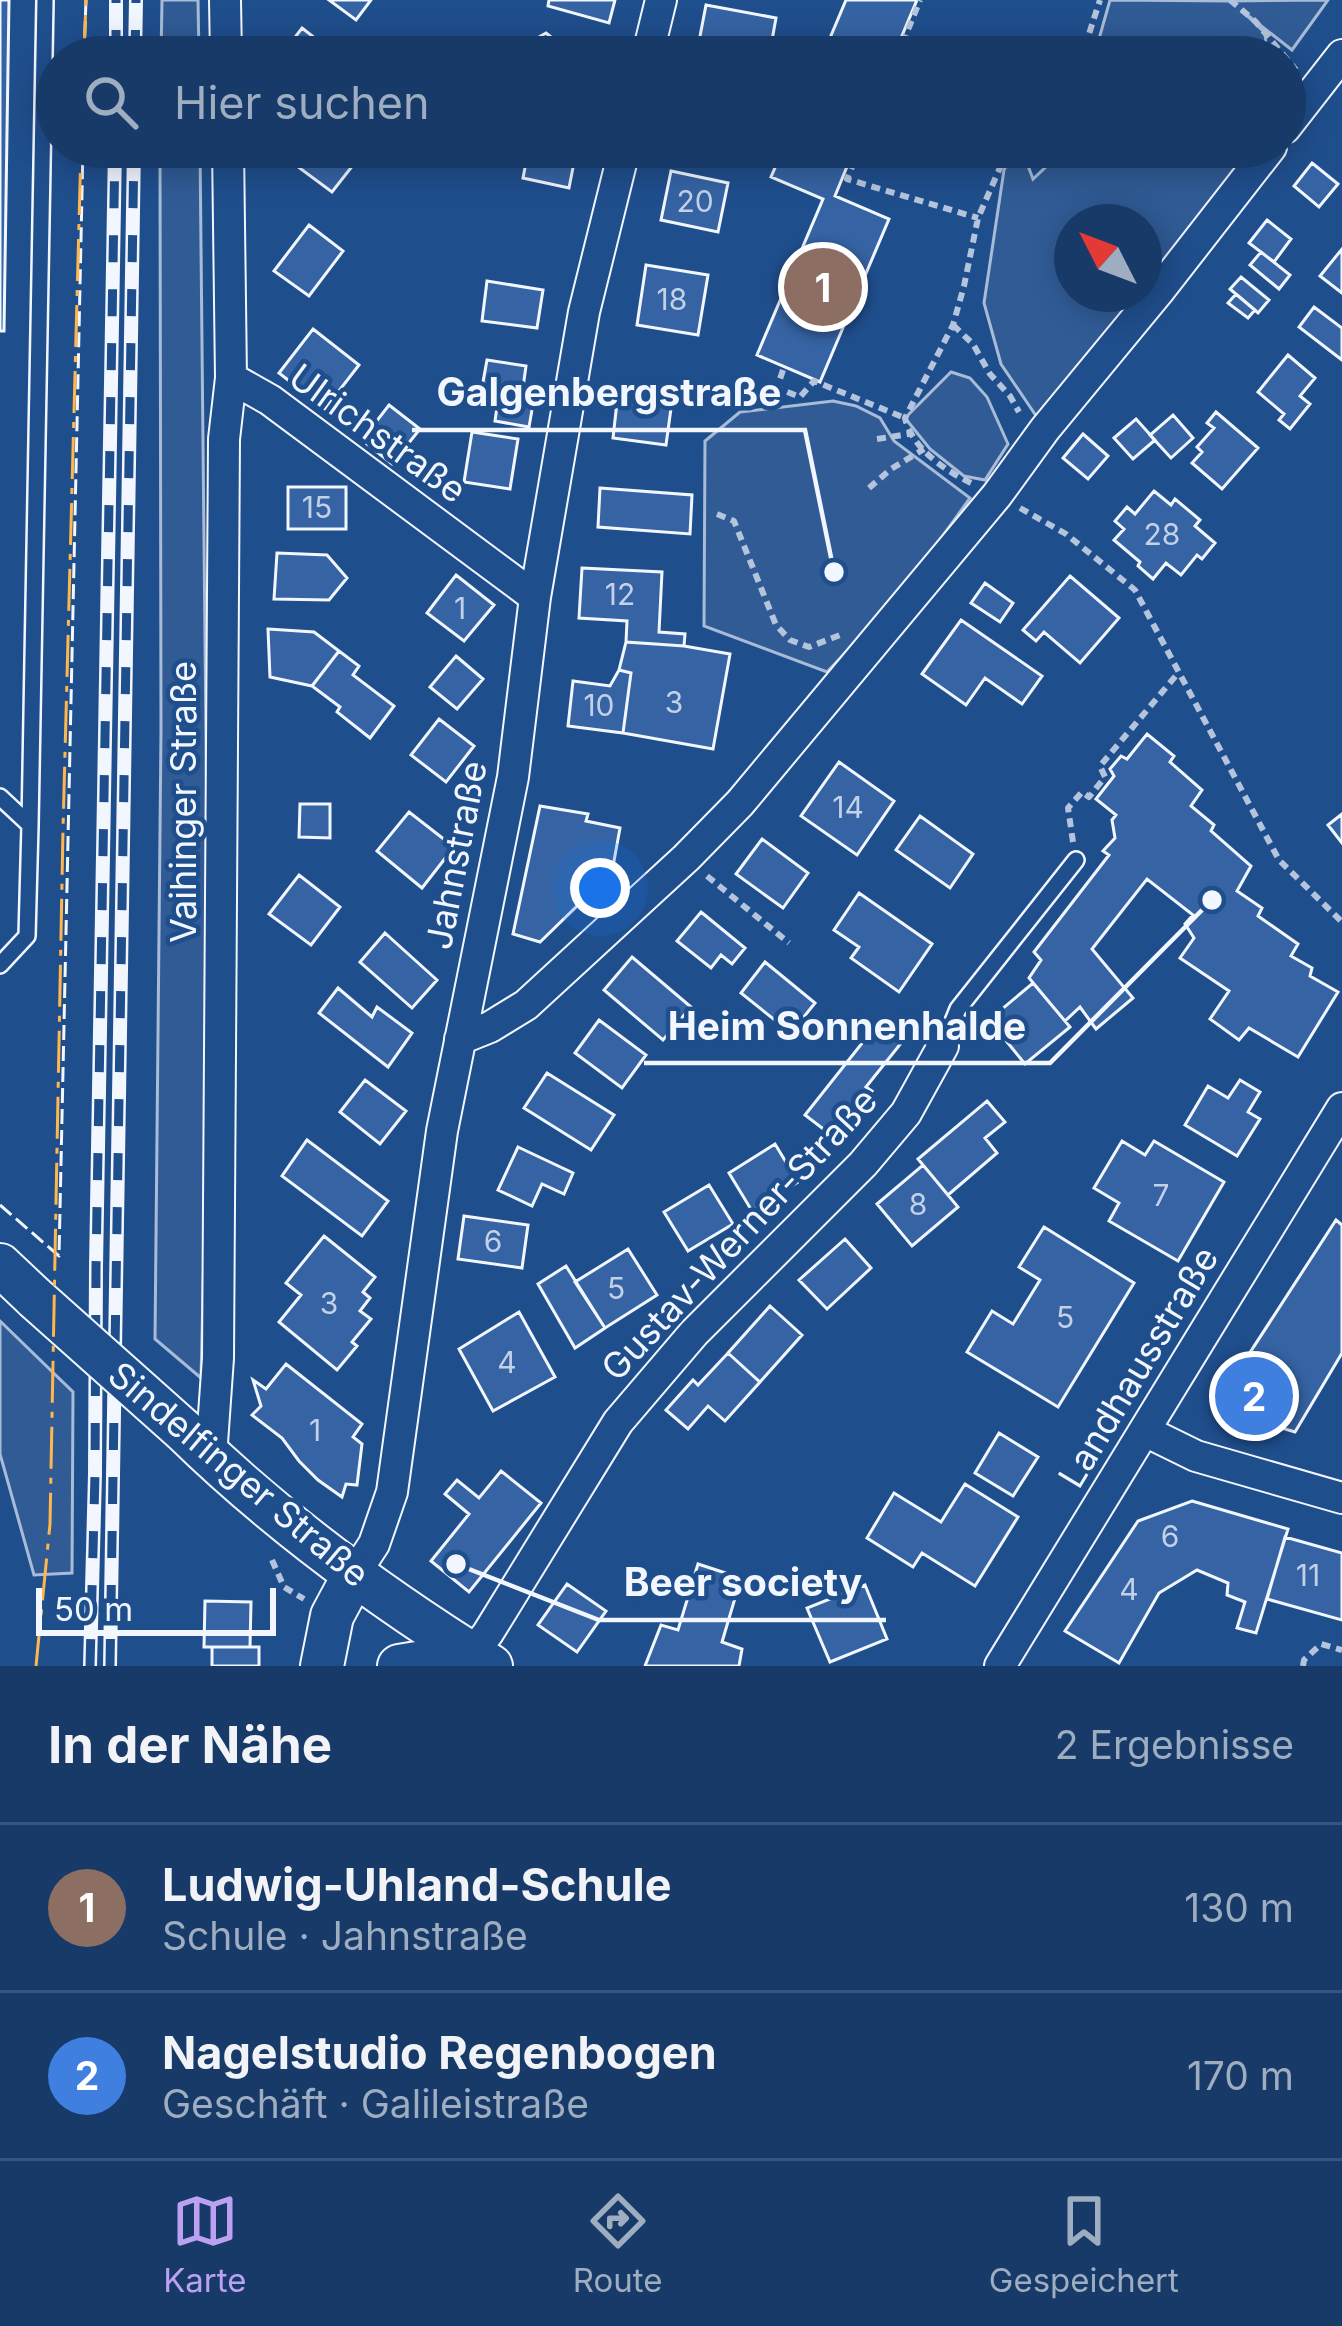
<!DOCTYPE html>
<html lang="de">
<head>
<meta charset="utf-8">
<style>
  body { margin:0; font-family:Inter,sans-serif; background:#20416f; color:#f1f3f6 }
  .compass { position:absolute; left:1054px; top:204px; width:108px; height:108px; border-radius:50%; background:#173a69; box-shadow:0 6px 30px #0003; rotate:312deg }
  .scale { position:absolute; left:36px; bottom:30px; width:240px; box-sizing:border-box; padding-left:12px; border:6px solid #f2f6ff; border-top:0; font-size:33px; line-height:42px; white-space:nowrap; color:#f2f6ff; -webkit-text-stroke:9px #1f4e8c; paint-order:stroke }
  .you { position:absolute; left:600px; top:888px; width:42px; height:42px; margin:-30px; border:9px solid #fff; border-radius:50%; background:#1a73e8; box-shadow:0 0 0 18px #1a73e833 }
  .badge { display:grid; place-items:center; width:78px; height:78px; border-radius:50%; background:#bca0f2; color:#fff; font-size:39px; font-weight:700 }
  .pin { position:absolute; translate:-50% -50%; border:6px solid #fff; box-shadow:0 3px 12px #0006 }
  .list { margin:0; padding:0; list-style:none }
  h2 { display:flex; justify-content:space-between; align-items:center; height:156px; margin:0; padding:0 48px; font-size:51px }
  h2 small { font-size:39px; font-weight:400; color:#9eadc0 }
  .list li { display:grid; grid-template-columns:78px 1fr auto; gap:36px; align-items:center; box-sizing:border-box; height:168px; padding:0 48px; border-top:3px solid #36547d }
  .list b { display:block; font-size:45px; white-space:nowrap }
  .list p { margin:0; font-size:39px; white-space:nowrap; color:#9eadc0 }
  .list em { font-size:39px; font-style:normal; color:#9eadc0 }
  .icon { flex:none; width:66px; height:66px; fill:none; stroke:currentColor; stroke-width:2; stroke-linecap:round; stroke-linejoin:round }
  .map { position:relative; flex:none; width:1342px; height:1666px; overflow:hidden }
  .search { position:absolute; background:#173a69; box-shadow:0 6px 30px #0003; left:36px; right:36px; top:36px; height:132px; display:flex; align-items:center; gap:30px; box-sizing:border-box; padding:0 42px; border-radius:66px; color:#9eadc0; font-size:45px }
  .sheet { height:492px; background:#173a69 }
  nav { display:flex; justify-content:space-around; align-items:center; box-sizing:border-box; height:168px; border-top:3px solid #36547d; background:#173a69; font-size:33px; color:#9eadc0 }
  nav a { display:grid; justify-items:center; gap:6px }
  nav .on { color:#bca0f2 }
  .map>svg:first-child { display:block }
</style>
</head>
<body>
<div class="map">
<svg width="1342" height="1666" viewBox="0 0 1342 1666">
  <rect width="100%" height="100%" fill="#1f4e8c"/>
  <!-- built -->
  <path fill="#305b95" stroke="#a8bbd7" stroke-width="3" fill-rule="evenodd" d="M 162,0 L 198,0 L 199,57 L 161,57 Z
    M 1110,0 L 1229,1 L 1328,0 L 1292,50 L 1241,10 L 1265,33 L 1267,57 L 1090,57 L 1099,39 Z
    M 160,147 L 200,147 L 209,1034 L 201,1378 L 155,1339 L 161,730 Z
    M 1016,147 L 1021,147 L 1033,179 L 1067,147 L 1271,147 L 1045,429 L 1001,364 L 984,303 L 1004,170 ZM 1072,222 L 1144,222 L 1144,294 L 1072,294 Z
    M 951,372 L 970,378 L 987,397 L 1008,444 L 985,480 L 964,476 L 930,449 L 905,418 Z
    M 833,401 L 856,406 L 880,418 L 894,441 L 970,498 L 901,594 L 827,672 L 704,626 L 705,441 L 740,412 Z
    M 0,1321 L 73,1392 L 72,1573 L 34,1575 L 0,1454 Z"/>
  <!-- building -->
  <path fill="#3563a3" stroke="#f2f6ff" stroke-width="3" d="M 0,0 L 9,0 L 4,331 L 0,331 Z
    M 329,0 L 371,0 L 356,20 Z
    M 549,0 L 615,0 L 609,23 L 548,6 Z
    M 846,0 L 917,0 L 893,57 L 822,57 Z
    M 706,5 L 776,18 L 769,57 L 696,57 Z
    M 302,28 L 339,57 L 280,57 Z
    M 546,33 L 576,57 L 534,57 L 539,37 Z
    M 288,147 L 350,147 L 361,155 L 332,192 L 282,155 Z
    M 529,147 L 577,147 L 569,188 L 523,178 Z
    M 784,147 L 855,147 L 835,196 L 889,219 L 820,382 L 757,355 L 823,199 L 771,177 Z
    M 1312,163 L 1338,184 L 1319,207 L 1294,186 Z
    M 671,171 L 728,183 L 718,232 L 661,220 Z
    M 1267,220 L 1291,239 L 1274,262 L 1249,243 Z
    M 309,225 L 343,251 L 309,296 L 274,271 Z
    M 1342,249 L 1342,293 L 1320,276 Z
    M 1261,252 L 1290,275 L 1279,289 L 1250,265 Z
    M 646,265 L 708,275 L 698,335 L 637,325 Z
    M 1241,277 L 1269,300 L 1258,313 L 1230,289 Z
    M 487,281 L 543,290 L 537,328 L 482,321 Z
    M 1236,294 L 1255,310 L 1248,318 L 1228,303 Z
    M 1314,307 L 1342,328 L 1342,360 L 1299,327 Z
    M 313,329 L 359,365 L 325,409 L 279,373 Z
    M 1288,355 L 1315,378 L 1300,396 L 1310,404 L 1290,429 L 1279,420 L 1284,414 L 1258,392 Z
    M 487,360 L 526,366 L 521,402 L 533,404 L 529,427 L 495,421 L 497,407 L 479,404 Z
    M 618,393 L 672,401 L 666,445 L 613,438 Z
    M 389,405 L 420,429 L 392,464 L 362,440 Z
    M 1216,412 L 1258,448 L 1222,489 L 1192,463 L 1202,452 L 1197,447 L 1214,428 L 1207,423 Z
    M 1173,415 L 1193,438 L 1171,458 L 1150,435 Z
    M 1136,419 L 1155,440 L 1133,459 L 1114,438 Z
    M 472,432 L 518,439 L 510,489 L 464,482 Z
    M 1083,434 L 1108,456 L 1088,479 L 1063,458 Z
    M 288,487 L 346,487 L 346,529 L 288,529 Z
    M 600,488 L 692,495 L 690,534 L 598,527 Z
    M 1154,491 L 1171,505 L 1175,499 L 1200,520 L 1195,526 L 1215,543 L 1202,559 L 1197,555 L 1181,575 L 1166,563 L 1153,579 L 1138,566 L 1140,562 L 1114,540 L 1124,529 L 1115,521 L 1127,507 L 1135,514 Z
    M 277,553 L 327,555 L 347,578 L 329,600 L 274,599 Z
    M 582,568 L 662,572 L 659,632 L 685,634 L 684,646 L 626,642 L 627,621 L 579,618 Z
    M 456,575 L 494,605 L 464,641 L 427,613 Z
    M 1070,576 L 1119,618 L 1080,663 L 1044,632 L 1036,641 L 1023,630 Z
    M 985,583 L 1013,603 L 1000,622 L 971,603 Z
    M 961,620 L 1042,676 L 1022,704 L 985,678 L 966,705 L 922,674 Z
    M 268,629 L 314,632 L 339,651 L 312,686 L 270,677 Z
    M 626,642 L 684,646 L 730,654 L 713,749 L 623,733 L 631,673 L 619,670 Z
    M 339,651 L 359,666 L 353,675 L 394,706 L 370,738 L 337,712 L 340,707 L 312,686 Z
    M 456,656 L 483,679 L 457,709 L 430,687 Z
    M 619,670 L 631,673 L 623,733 L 568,726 L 573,681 L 610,686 Z
    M 439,719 L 474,746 L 446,782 L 411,755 Z
    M 1147,734 L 1174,756 L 1170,762 L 1202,790 L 1191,806 L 1214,825 L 1211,831 L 1251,866 L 1237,891 L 1262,908 L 1258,916 L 1298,944 L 1291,956 L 1312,968 L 1310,976 L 1338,992 L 1298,1057 L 1249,1028 L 1239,1040 L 1210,1019 L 1229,991 L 1180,958 L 1194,938 L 1185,924 L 1193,915 L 1147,879 L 1092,949 L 1133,998 L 1096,1029 L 1080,1007 L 1065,1021 L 1029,978 L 1041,960 L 1034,952 L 1109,855 L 1103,851 L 1115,838 L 1112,820 L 1116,815 L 1096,799 L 1114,776 L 1110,769 L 1121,756 L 1127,759 Z
    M 839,762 L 894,801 L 857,855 L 801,816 Z
    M 300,804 L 330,804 L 330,838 L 299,837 Z
    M 540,806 L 588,814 L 586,821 L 620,828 L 612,872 L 540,942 L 513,934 Z
    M 409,812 L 454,847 L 422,888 L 377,851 Z
    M 1342,814 L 1342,843 L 1328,825 Z
    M 920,816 L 973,854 L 950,888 L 896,850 Z
    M 762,839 L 808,873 L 783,908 L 736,874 Z
    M 299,875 L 340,907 L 311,945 L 269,914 Z
    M 859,893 L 932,944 L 899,992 L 851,958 L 859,947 L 834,930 Z
    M 701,912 L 745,948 L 732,964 L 721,955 L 711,968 L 677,941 Z
    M 385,933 L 437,980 L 412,1008 L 360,962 Z
    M 632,957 L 691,1007 L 663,1040 L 604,990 Z
    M 765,962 L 815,1003 L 791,1033 L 741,993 Z
    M 1033,983 L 1070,1027 L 1025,1064 L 989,1020 Z
    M 338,988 L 372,1017 L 377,1007 L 412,1033 L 388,1067 L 319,1013 Z
    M 882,1018 L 906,1037 L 866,1087 L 872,1091 L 835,1138 L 805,1115 Z
    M 599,1020 L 646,1055 L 622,1088 L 575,1053 Z
    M 547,1073 L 614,1115 L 591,1150 L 524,1108 Z
    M 365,1080 L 406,1111 L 380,1144 L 340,1112 Z
    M 1240,1080 L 1260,1092 L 1248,1112 L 1260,1119 L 1237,1156 L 1185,1125 L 1208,1086 L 1228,1098 Z
    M 987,1101 L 1005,1122 L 985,1138 L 997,1153 L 948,1195 L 918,1159 Z
    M 307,1140 L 388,1201 L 362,1236 L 282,1176 Z
    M 1122,1141 L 1145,1155 L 1154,1141 L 1224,1182 L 1178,1261 L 1109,1221 L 1119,1203 L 1094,1188 Z
    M 775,1144 L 798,1182 L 752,1211 L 729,1173 Z
    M 518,1147 L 573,1173 L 564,1194 L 542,1184 L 532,1206 L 498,1190 Z
    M 923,1165 L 958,1207 L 912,1246 L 877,1204 Z
    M 709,1185 L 733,1224 L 688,1251 L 664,1212 Z
    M 464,1216 L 528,1225 L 522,1268 L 458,1259 Z
    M 1336,1220 L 1342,1225 L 1342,1353 L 1295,1432 L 1214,1408 Z
    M 1044,1227 L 1134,1283 L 1058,1407 L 967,1352 L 992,1311 L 1013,1324 L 1040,1280 L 1019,1267 Z
    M 324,1236 L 375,1277 L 363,1292 L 370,1298 L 360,1311 L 371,1319 L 352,1342 L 357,1346 L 337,1370 L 279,1322 L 301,1295 L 286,1283 Z
    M 845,1239 L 871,1268 L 827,1309 L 799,1280 Z
    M 628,1249 L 657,1295 L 605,1328 L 575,1282 Z
    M 566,1266 L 605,1328 L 575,1348 L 538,1284 Z
    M 770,1306 L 802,1335 L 760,1382 L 728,1353 Z
    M 519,1312 L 555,1377 L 493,1411 L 459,1349 Z
    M 728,1353 L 760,1382 L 725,1421 L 708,1406 L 688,1429 L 666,1410 L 693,1380 L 698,1385 Z
    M 286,1364 L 362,1424 L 353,1437 L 362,1444 L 357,1485 L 346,1484 L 342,1497 L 318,1480 L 299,1461 L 282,1438 L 252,1415 L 261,1406 L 253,1380 L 266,1389 Z
    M 999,1433 L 1038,1457 L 1013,1496 L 975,1473 Z
    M 501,1471 L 541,1503 L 469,1592 L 431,1561 L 469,1514 L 445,1494 L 457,1480 L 479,1498 Z
    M 965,1484 L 1018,1517 L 975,1586 L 922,1553 L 913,1567 L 867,1538 L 894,1493 L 941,1522 Z
    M 1192,1501 L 1288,1529 L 1256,1633 L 1237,1628 L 1245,1602 L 1227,1595 L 1228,1583 L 1197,1570 L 1159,1593 L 1119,1663 L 1065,1631 L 1138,1521 Z
    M 1285,1537 L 1342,1553 L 1342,1620 L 1267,1599 Z
    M 698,1564 L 741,1578 L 722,1642 L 742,1649 L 739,1666 L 645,1666 L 661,1625 L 678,1630 Z
    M 567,1584 L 606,1611 L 577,1652 L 538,1625 Z
    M 865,1585 L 887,1639 L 830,1662 L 807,1608 Z
    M 205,1601 L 251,1602 L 250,1647 L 204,1647 Z
    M 212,1647 L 259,1647 L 259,1666 L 212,1666 Z"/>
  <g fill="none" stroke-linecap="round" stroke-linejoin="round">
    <defs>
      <path id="lane" d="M 0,797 L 30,825 L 45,0
        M 0,965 L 27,936 L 30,825
        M 943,1046 L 958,1009 L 1076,860"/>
      <path id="street" d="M 225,0 L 226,57
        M 647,57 L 661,0
        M 1285,128 L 1342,55
        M 231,378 L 270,400 L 535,597
        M 460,1039 L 490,1027 L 526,1005 L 686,858 L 740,803 L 997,495 L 1045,429 L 1158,292 L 1271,147
        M 1145,1431 L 1196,1456 L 1342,1498
        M 211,1457 L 218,1358 L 224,439 L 231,378 L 228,147
        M 355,1573 L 374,1544 L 392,1492 L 442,1131 L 513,777 L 535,597 L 584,312 L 625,147
        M 472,1654 L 488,1633 L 618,1422 L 694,1333 L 863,1164 L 906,1113 L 943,1046
        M 1000,1666 L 1342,1108"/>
      <path id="secondary" d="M 0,1265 L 35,1298
        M 183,1430 C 276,1521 381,1598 491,1666
        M 322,1666 L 332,1616 L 355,1573
        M 399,1666 L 472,1654"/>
    </defs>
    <!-- lane casing -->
    <use href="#lane" stroke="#f2f6ff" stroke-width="20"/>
    <!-- street casing -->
    <use href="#street" stroke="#f2f6ff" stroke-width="34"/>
    <!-- secondary casing -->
    <use href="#secondary" stroke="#f2f6ff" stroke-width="46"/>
    <!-- path -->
    <path stroke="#b3c4dc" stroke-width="6" stroke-dasharray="9 6" stroke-linecap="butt" d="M 1230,0 L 1255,21 L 1296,70
      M 897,57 L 920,0
      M 1072,57 L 1088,37 L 1100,0
      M 860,147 L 847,179 L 978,218
      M 953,325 L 973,344 L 990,374 L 1010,396 L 1019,412
      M 783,370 L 777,388 L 800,397 L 814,381 L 905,418
      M 877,439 L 909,434
      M 971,483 C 944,470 912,448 905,418 L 953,325 L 964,286 L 978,218 L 1009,147
      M 869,488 L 891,469 L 924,449
      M 1020,508 L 1066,534 L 1135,590 L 1279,860 L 1342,922
      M 717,514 L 734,521 L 776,625 L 790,640 L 809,647 L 840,635
      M 1073,842 L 1068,808 L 1082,792 L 1089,797 L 1105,777 L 1100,766 L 1179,672
      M 707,876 L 789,943
      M 272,1560 L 284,1587 L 304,1599
      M 1303,1666 L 1304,1660 L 1321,1644 L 1342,1650"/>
    <!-- lane -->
    <use href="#lane" stroke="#1f4e8c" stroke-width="15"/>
    <!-- street -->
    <use href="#street" stroke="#1f4e8c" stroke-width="30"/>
    <!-- secondary -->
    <use href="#secondary" stroke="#1f4e8c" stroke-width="42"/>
    <defs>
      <path id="rail" d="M 116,57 L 116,0
        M 135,57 L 136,0
        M 90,1666 L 95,1474 L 96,1267 L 115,147
        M 110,1666 L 134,147"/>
    </defs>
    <!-- rail casing -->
    <use href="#rail" stroke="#f2f6ff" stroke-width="14"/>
    <!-- rail -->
    <use href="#rail" stroke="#1f4e8c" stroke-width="9" stroke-dasharray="27" stroke-linecap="butt"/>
    <defs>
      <path id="secondary-bridge" d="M 35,1298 L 183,1430"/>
    </defs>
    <!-- secondary-bridge casing -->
    <use href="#secondary-bridge" stroke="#f2f6ff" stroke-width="46" stroke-linecap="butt"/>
    <!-- secondary-bridge -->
    <use href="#secondary-bridge" stroke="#1f4e8c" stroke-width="42"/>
    <!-- fence -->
    <path stroke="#f2f6ff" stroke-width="3" stroke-dasharray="15 6" stroke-linecap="butt" d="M 84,57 L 86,0
      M 0,1205 L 59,1256 L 83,147"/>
    <!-- power -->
    <path stroke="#ffb74d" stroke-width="3" stroke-dasharray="42 9 6 9" stroke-linecap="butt" d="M 84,57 L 86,0
      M 36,1666 L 50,1524 L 63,829 L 81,147"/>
  </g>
  <g text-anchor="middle" stroke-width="9" stroke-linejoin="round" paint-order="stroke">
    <!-- number labels -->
    <g font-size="30" fill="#c3d1e8">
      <text x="695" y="212">20</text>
      <text x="672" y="310">18</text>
      <text x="317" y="518">15</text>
      <text x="1162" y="545">28</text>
      <text x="620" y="605">12</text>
      <text x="460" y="619">1</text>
      <text x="674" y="713">3</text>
      <text x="599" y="716">10</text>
      <text x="848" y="818">14</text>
      <text x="1161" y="1206">7</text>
      <text x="918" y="1215">8</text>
      <text x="493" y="1252">6</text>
      <text x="616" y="1299">5</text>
      <text x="329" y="1314">3</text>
      <text x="1065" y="1328">5</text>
      <text x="507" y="1373">4</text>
      <text x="315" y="1441">1</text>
      <text x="1170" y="1547">6</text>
      <text x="1308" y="1586">11</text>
      <text x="1129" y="1600">4</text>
    </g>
    <!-- street labels -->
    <g font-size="36" fill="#f2f6ff" stroke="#1f4e8c">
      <text transform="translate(378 433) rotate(36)" y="13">Ulrichstraße</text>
      <text transform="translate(183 802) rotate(-90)" y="13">Vaihinger Straße</text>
      <text transform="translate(456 855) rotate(-79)" y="13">Jahnstraße</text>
      <text transform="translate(739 1234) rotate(-47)" y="13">Gustav-Werner-Straße</text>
      <text transform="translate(1138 1367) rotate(-59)" y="13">Landhausstraße</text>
      <text transform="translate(239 1474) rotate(40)" y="13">Sindelfinger Straße</text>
    </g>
  </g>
  <!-- callouts -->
  <path fill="none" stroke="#f2f6ff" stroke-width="4.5" d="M834 572L805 430H412M1212 900L1050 1063H644M456 1564L599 1620H886"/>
  <g fill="#f2f6ff" stroke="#1f4e8c" stroke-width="4.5">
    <circle cx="834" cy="572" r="12"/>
    <circle cx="1212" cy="900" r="12"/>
    <circle cx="456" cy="1564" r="12"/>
  </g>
  <g font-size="39" text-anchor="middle" font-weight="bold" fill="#f2f6ff" stroke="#1f4e8c" stroke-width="9" stroke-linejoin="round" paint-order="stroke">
    <text x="609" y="406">Galgenbergstraße</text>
    <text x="847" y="1040">Heim Sonnenhalde</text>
    <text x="743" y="1596">Beer society</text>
  </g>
</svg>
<svg class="compass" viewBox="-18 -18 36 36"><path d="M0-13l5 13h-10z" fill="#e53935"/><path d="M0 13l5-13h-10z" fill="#9eadc0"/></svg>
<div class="scale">50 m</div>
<div class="you"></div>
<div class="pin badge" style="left:823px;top:287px;background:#8d6e63">1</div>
<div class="pin badge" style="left:1254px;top:1396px;background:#3f7fe0">2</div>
<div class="search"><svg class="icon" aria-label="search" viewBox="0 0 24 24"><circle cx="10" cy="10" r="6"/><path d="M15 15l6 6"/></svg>Hier suchen</div>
</div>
<section class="sheet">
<h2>In der Nähe<small>2 Ergebnisse</small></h2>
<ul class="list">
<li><span class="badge" style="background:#8d6e63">1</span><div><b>Ludwig-Uhland-Schule</b><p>Schule · Jahnstraße</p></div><em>130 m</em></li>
<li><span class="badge" style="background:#3f7fe0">2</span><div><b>Nagelstudio Regenbogen</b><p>Geschäft · Galileistraße</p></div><em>170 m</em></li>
</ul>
</section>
<nav>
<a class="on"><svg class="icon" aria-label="map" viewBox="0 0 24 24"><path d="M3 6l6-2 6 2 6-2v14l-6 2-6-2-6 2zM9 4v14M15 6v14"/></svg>Karte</a>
<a><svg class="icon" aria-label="directions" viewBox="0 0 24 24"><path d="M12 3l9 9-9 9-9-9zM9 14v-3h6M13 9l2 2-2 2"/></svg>Route</a>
<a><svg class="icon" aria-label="saved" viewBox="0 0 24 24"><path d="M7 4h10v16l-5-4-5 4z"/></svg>Gespeichert</a>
</nav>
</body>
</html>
